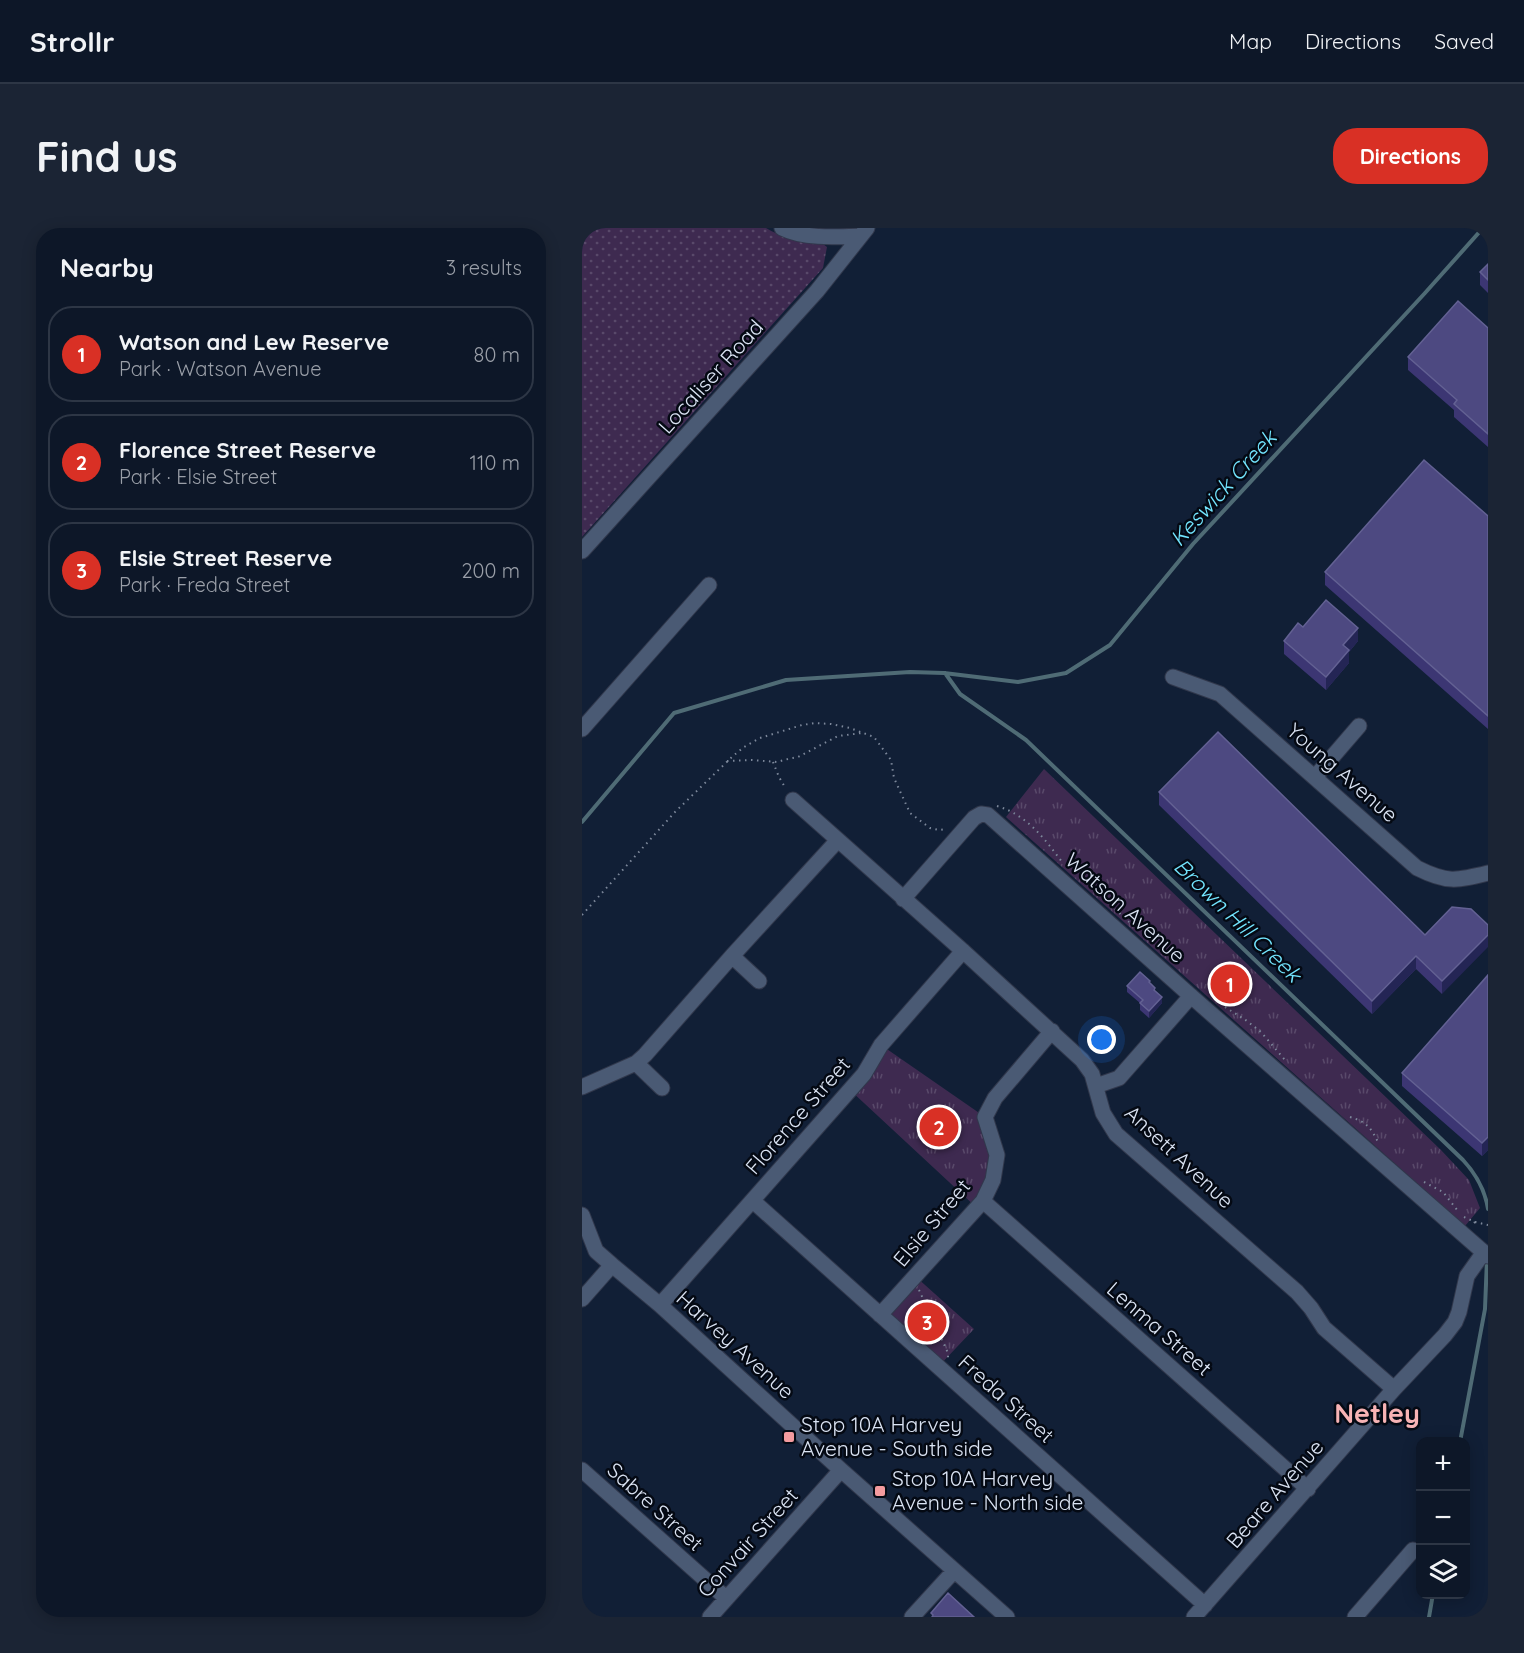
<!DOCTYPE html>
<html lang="en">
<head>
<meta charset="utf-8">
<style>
  body { margin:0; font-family:Quicksand,sans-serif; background:#1b2434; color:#f1f3f6 }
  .controls { position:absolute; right:18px; bottom:18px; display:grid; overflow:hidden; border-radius:12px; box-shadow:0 3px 15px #0003 }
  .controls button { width:54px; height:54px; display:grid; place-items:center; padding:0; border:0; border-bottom:2px solid #2d3645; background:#0d1728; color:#f1f3f6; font:30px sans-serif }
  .you { position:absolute; left:520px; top:812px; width:21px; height:21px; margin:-15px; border:4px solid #fff; border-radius:50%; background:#1a73e8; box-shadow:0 0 0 9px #1a73e833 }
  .badge { display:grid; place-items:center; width:39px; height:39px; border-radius:50%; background:#d93025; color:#fff; font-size:20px; font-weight:700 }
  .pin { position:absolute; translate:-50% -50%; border:3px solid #fff; box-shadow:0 2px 6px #0006 }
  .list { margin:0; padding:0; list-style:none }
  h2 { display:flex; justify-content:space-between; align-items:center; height:78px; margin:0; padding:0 24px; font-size:26px }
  h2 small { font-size:20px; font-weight:400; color:#9a9fa8 }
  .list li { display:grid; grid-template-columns:39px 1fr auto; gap:18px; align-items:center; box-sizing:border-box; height:96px; margin:0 12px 12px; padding:0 12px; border:2px solid #2d3645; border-radius:24px }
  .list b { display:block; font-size:22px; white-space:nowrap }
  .list p { margin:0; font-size:20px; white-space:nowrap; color:#9a9fa8 }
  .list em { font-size:20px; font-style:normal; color:#9a9fa8 }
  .icon { flex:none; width:33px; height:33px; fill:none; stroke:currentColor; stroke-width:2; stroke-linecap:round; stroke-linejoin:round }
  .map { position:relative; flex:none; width:906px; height:1389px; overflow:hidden; border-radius:24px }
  header { display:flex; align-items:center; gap:36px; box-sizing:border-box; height:84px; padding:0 30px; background:#0d1728; border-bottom:2px solid #2d3645 }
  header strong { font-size:28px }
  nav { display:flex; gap:33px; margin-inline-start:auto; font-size:21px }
  .intro { display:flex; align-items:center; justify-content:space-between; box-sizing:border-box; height:144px; padding:0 36px }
  h1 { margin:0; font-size:42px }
  .button { padding:15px 27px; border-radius:24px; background:#d93025; color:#fff; font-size:21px; font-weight:700 }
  main { display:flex; gap:36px; padding:0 36px }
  aside { flex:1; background:#0d1728; border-radius:24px; box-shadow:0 3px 15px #0003 }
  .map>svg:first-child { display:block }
</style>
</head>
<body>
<header>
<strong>Strollr</strong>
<nav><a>Map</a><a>Directions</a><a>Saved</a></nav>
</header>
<div class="intro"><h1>Find us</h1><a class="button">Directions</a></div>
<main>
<aside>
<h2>Nearby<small>3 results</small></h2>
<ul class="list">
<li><span class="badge">1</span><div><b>Watson and Lew Reserve</b><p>Park · Watson Avenue</p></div><em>80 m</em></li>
<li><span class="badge">2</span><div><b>Florence Street Reserve</b><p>Park · Elsie Street</p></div><em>110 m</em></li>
<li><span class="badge">3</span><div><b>Elsie Street Reserve</b><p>Park · Freda Street</p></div><em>200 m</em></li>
</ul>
</aside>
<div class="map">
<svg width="906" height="1389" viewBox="0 0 906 1389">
  <defs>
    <pattern id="grass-dots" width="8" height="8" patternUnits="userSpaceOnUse" patternTransform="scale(1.5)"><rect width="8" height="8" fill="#3e2a50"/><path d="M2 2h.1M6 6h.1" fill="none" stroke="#59496a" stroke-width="1.8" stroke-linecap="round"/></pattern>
    <pattern id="park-tufts" width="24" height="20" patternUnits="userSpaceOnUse" patternTransform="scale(1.5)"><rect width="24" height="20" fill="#3e2a50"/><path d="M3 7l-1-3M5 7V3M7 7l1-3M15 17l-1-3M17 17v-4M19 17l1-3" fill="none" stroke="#59496a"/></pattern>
  </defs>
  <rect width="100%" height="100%" fill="#111f36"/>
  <!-- grass -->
  <path fill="url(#grass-dots)" d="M 0,0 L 184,0 C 201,10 218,14 237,13 L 245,19 L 241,40 L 0,309 Z"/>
  <!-- park -->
  <path fill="url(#park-tufts)" d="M 462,541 L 859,922 L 887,952 L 898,980 L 883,998 L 424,589 Z
    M 299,817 L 403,889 L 415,927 L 395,980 L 268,862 Z
    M 333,1048 L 392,1101 L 356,1139 L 298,1087 Z"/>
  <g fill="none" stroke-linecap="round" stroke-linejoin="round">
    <!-- stream -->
    <path stroke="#4f6b75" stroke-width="4" d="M 363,445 L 378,466 L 444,512 L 881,932 C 894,946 903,962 906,981
      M 0,594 L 92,485 L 204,452 L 328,444 L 362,445 L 436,454 L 484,445 L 528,417 L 611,316 L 843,65 L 901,0
      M 878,1214 L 903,1081 L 905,1031
      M 847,1389 L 851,1366"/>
    <defs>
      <path id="minor" d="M 200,0 C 222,11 254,9 278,8
        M 0,323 L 235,63 L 285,0
        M 591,449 L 638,466 L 835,640 C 865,655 874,653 906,645
        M 0,501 L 127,357
        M 733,549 L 777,498
        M 211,572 L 381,723 L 500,832 L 510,846 L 521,885 L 534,906 L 715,1064 L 729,1080 L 742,1100 L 812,1161
        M 321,671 L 392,590 L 399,586 L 406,587 L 609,768 L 906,1028
        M 150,728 L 177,753
        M 54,835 L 80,860
        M 514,858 L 537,850 L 609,768
        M 0,859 L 54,835 L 63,827 L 150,728 L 256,612
        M 171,973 L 623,1377
        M 401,973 L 726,1261
        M 0,987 L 14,1023 L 30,1037 L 78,1077 L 259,1242 L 425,1389
        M 0,1071 L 30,1037
        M 78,1077 L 282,846 L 299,817 L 381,723
        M 298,1087 L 401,973 L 411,952 L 415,927 L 403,889 L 413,870 L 470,803
        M 0,1242 L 144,1370
        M 128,1389 L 259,1242
        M 330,1389 L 372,1343
        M 612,1389 L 812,1161 L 863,1107 L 873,1094 L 877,1084 L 885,1048 L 902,1024
        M 773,1389 L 831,1322"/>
    </defs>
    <!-- minor casing -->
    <use href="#minor" stroke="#31384c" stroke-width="17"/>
    <!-- path -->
    <path stroke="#7d889b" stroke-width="2" stroke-dasharray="1.5 4.5" stroke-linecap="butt" d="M 145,533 L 170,532 L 195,534 L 206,531 L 216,529 L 256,508 L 280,505
      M 191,534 L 197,549 L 204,561
      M 415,578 C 445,587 462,610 480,634
      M 533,681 L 547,694
      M 0,687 L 93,584 L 151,528 L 162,519 L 178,510 L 220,497 L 233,495 L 249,496 L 268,500 L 292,509 L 309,532 L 312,550 L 328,585 L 348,600 L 357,602 L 365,601
      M 643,779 L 665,793 L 679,804 L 703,832
      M 768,889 C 784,894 788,898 796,914
      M 842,954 L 861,964 L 876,983
      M 882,989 L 893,994 L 890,997
      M 893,994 L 906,997
      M 337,1062 L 366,1125 L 366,1130"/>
    <!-- minor -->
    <use href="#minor" stroke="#4a5a74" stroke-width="15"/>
  </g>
  <!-- wall -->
  <path fill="#3c3673" d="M 906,36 L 906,65 L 898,57 L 898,44 Z
    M 906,100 L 906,219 L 872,189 L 872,182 L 826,142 L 826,129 Z
    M 906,288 L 906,501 L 743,357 L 743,344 Z
    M 721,399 L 776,413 L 767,424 L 767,435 L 744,462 L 702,426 L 702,413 Z
    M 577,564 L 843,707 L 870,679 L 860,766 L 834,741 L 790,786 L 577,577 Z
    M 906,747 L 906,922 L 900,928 L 820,858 L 820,845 Z
    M 568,755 L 580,775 L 567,790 L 558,782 L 558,775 L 545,764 L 545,758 Z"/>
  <!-- shaded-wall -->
  <path fill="#242555" d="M 776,400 L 776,413 L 767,424 L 767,435 L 744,462 L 744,449 L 761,417 Z
    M 906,707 L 906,719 L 860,766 L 860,753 Z
    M 834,728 L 834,741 L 790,786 L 790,773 Z
    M 580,769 L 580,775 L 567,790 L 567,783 Z
    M 906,909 L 906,922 L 900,928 L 900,915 Z"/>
  <!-- building -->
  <path fill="#4d4981" stroke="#636193" stroke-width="1.5" d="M 906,36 L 906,52 L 898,44 Z
    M 876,73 L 906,100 L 906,206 L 872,176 L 875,172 L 826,129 Z
    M 842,232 L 906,288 L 906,488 L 743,344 Z
    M 744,372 L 776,400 L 761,417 L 767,422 L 744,449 L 702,413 L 716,395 L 721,399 Z
    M 636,504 L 843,707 L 870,679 L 889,681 L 906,697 L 906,707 L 860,753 L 834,728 L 790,773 L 577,564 Z
    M 558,744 L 568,753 L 567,754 L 573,760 L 572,762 L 580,769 L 567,783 L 558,775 L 561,772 L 545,758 Z
    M 906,747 L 906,909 L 900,915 L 820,845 Z
    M 366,1365 L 392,1389 L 350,1389 L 351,1387 L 349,1385 Z"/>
  <!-- markers -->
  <g fill="#f49b9f" stroke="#040913" stroke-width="2">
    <rect x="201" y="1203" width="12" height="12" rx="3"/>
    <rect x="292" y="1257" width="12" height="12" rx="3"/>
  </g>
  <g text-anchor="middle" stroke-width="5" stroke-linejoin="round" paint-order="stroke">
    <!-- street labels -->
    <g font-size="21" fill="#dbe4f4" stroke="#040913">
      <text transform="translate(129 149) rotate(-48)" y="7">Localiser Road</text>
      <text transform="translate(760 545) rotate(41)" y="7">Young Avenue</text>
      <text transform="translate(543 680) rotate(42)" y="7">Watson Avenue</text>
      <text transform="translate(216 888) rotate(-49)" y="7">Florence Street</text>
      <text transform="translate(597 929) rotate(43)" y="7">Ansett Avenue</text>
      <text transform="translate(350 995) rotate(-50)" y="7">Elsie Street</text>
      <text transform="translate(577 1101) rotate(41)" y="7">Lenma Street</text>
      <text transform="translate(153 1117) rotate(42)" y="7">Harvey Avenue</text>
      <text transform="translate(424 1171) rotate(42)" y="7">Freda Street</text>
      <text transform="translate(693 1266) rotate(-49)" y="7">Beare Avenue</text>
      <text transform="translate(73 1279) rotate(42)" y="7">Sabre Street</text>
      <text transform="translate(166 1315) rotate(-48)" y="7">Convair Street</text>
    </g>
    <!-- poi labels -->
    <g font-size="21" fill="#dbe4f4" stroke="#040913" text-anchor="start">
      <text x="219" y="1204">Stop 10A Harvey<tspan x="219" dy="24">Avenue - South side</tspan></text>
      <text x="310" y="1258">Stop 10A Harvey<tspan x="310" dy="24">Avenue - North side</tspan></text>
    </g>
    <!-- water labels -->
    <g font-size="22" font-style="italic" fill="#73e6ff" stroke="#040913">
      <text transform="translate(641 260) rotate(-48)" y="8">Keswick Creek</text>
      <text transform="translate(656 692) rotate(44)" y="8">Brown Hill Creek</text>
    </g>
    <!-- district labels -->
    <g font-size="27" font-weight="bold" fill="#f7b3b5" stroke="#040913">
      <text x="795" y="1195">Netley</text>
    </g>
  </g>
</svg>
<div class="controls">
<button>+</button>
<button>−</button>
<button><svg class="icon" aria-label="layers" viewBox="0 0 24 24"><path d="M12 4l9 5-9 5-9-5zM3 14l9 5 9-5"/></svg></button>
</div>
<div class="you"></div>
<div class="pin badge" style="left:648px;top:756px">1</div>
<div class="pin badge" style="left:357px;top:899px">2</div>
<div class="pin badge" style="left:345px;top:1094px">3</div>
</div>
</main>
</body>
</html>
